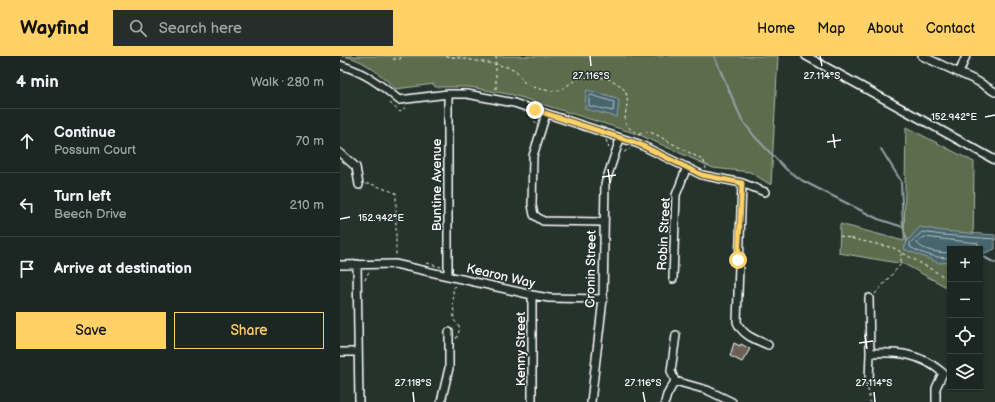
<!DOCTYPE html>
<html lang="en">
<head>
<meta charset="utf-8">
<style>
  body { margin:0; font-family:"Balsamiq Sans",sans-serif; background:#252e2a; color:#f1f3f6 }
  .controls { position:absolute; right:12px; bottom:12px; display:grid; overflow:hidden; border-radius:0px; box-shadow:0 1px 3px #0004 }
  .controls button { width:36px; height:36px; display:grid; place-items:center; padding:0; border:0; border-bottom:1px solid #3a4340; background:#1c2622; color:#f1f3f6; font:20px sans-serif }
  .stop { position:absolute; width:12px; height:12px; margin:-9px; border:3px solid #ffd166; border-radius:50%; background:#fff }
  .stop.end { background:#ffd166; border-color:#fff; box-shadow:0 1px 4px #0008 }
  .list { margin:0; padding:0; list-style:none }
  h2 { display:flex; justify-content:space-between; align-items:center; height:52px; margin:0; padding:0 16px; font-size:17px }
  h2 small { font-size:13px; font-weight:400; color:#a0a5a5 }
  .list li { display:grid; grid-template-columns:26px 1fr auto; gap:12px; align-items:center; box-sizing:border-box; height:64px; padding:0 16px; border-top:1px solid #3a4340 }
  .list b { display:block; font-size:15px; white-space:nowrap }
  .list p { margin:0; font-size:13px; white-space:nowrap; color:#a0a5a5 }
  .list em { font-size:13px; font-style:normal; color:#a0a5a5 }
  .actions { display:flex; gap:8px; padding:12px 16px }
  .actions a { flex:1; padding:9px 0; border:1px solid #ffd166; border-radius:0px; text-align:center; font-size:14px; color:#ffd166 }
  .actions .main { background:#ffd166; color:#111 }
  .icon { flex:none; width:22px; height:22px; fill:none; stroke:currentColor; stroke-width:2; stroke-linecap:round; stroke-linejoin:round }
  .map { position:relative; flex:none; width:655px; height:346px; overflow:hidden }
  header { display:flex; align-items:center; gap:24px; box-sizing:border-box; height:56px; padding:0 20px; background:#ffd166; color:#111 }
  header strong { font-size:19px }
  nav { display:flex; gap:22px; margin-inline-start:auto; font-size:14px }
  .search { width:280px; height:36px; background:#252e2a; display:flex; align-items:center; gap:10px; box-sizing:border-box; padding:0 14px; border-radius:0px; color:#a0a5a5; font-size:15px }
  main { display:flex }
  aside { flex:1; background:#1c2622 }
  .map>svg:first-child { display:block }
</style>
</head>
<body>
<header>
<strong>Wayfind</strong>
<div class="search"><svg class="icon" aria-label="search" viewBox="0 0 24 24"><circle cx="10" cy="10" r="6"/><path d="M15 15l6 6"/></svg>Search here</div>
<nav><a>Home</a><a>Map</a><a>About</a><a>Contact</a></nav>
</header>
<main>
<aside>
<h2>4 min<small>Walk · 280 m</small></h2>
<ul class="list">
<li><svg class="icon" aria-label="ahead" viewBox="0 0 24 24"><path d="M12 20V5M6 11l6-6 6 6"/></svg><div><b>Continue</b><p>Possum Court</p></div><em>70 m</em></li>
<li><svg class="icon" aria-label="left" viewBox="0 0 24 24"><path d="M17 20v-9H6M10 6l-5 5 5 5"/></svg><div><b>Turn left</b><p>Beech Drive</p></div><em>210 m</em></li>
<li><svg class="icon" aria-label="arrive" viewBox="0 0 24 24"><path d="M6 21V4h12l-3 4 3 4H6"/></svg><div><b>Arrive at destination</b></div></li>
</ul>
<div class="actions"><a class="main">Save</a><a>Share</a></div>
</aside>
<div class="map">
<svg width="655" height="346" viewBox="0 0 655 346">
  <rect width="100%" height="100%" fill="#26332d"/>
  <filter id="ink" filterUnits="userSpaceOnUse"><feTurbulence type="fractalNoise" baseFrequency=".025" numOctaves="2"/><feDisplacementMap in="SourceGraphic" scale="8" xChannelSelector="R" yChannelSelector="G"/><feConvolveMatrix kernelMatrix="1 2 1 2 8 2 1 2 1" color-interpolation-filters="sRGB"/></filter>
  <g filter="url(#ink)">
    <!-- green -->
    <path fill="#5d6c4e" stroke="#aeb6a6" d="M 2,0 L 438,0 L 431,129 L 410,116 L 373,112 L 300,79 L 173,39 L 129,31 L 95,31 L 94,28 L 56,33 C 40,19 25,3 2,0 Z
      M 566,71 L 634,106 L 633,193 L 610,193 L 610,233 L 564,208 L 499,197 L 500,168 L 564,185 Z"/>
    <!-- water -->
    <path fill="#47656d" stroke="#91a3a7" d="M 248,34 L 277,42 L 279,46 L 277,61 L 245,53 L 246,35 Z
      M 580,171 L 603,175 L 655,179 L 655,193 L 640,199 L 640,193 L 610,193 L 610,206 L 599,207 L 564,193 L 567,185 Z"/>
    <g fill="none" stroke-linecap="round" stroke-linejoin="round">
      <!-- shore -->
      <path stroke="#b5c1c5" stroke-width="1" d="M 251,39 L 274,46 L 273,55 L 249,50 L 249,41 Z
        M 610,197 C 601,197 582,195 577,187 L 584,181 L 638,187 L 638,190 L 634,193
        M 610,202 C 596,202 582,198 570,191 L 570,187 L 582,176 L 602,179 L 655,183"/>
      <!-- stream -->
      <path stroke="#91a3a7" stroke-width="2" d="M 374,0 L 402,64 L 415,81 L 447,114 L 463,125 L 538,163 L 563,171 L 567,185
        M 541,93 L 561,125 L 563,171
        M 640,199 L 655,207"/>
    </g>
    <!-- building -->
    <path fill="#6c6057" stroke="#fff" d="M 394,287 L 400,290 L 401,288 L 410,293 L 402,306 L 390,300 Z"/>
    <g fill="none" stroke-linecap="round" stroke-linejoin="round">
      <defs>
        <path id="street" d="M 466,0 L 655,104
          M 582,0 L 637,25 L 655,36
          M 0,9 C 24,16 40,28 59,44 L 108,38 L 127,38 L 174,47 L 299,88 L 362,119 L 402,127 L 425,136
          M 619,17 L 626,0
          M 108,38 L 108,220
          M 206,58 L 193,100 L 192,149 L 194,159 L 203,165 L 263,166
          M 0,97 L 16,111 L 19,129
          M 402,127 L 397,266 C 403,280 415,283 428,289
          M 17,208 L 19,346
          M 0,209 L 55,208 L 192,239 L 209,242 L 263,243
          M 333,223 L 336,139 L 347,111
          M 529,242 L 530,297
          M 336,279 L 331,315 L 335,325 L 367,334 L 392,346
          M 0,296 L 17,296
          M 529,325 L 530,297 C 559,296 580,297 603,317 L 596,332 L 596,346
          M 101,346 L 109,312 L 109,276
          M 192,346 L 192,239
          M 251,346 L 263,243 L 265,128 L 280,83
          M 325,346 L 327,339 L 335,325"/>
      </defs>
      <!-- street casing -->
      <use href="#street" stroke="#fff" stroke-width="10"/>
      <!-- path -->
      <path stroke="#fff" stroke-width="1" stroke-dasharray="3 3" stroke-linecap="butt" d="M 106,0 C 118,2 168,9 175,14 C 178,16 180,21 182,24 C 189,32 203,34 213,35 C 222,35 227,29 234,25 C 246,18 268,20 278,28 C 302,44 268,68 299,77 L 299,80
        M 156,0 L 156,35
        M 53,3 L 60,3 L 62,0
        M 50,47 L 60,56 L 63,54 L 66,50
        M 191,60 L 196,67
        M 299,77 L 309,76 L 315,78 L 361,103 L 364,105 L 366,113
        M 266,84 L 269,92
        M 284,96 L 290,93
        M 26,128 L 31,128 L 56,137 L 56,201
        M 500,180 L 554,192 L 610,224
        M 87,207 L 101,211
        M 25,224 L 28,217 L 31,216
        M 116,230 L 113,232 L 114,264 L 120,272 L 116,284
        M 251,236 L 255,231
        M 535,238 L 561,208 L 561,198
        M 528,333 L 530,346"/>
      <!-- street -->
      <use href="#street" stroke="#26332d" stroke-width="7"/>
    </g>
  </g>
  <g fill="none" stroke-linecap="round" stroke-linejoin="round" filter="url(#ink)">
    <!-- route -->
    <path stroke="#ffd166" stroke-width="5" d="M 195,54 L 299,88 L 362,119 L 402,127 L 398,204"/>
  </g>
  <!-- ticks -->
  <path fill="none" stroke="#fff" stroke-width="1.5" d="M 250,0 L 251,10M 480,0 L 482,10M 645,61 L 655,59M 493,78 L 495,92M 487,86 L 501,84M 268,113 L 270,127M 262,121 L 276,119M 0,163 L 10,161M 525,279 L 527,293M 519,287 L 533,285M 73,336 L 74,346M 303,336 L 305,346M 534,336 L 535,346"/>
  <g text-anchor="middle" stroke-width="3" stroke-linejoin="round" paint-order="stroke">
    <!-- street labels -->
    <g font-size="13" fill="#fff" stroke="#26332d">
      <text transform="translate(96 129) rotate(-90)" y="5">Buntine Avenue</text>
      <text transform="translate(323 178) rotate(-87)" y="5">Robin Street</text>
      <text transform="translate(250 213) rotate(-89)" y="5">Cronin Street</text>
      <text transform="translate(161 219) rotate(13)" y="5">Kearon Way</text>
      <text transform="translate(180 293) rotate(-90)" y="5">Kenny Street</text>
    </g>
  </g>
  <g font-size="10" text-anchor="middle" fill="#fff" stroke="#26332d" stroke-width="3" stroke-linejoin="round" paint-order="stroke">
    <text x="251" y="23">27.116°S</text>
    <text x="482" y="23">27.114°S</text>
    <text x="614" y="64">152.942°E</text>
    <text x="41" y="165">152.942°E</text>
    <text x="73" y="330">27.118°S</text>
    <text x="303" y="330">27.116°S</text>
    <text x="534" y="330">27.114°S</text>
  </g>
</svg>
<div class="controls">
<button>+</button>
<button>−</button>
<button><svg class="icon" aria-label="locate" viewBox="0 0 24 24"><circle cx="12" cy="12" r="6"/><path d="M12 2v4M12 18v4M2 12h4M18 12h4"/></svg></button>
<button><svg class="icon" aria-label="layers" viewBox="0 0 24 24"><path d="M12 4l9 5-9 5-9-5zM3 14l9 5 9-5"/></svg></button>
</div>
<div class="stop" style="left:398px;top:204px"></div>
<div class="stop end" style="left:195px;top:54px"></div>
</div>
</main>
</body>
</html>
